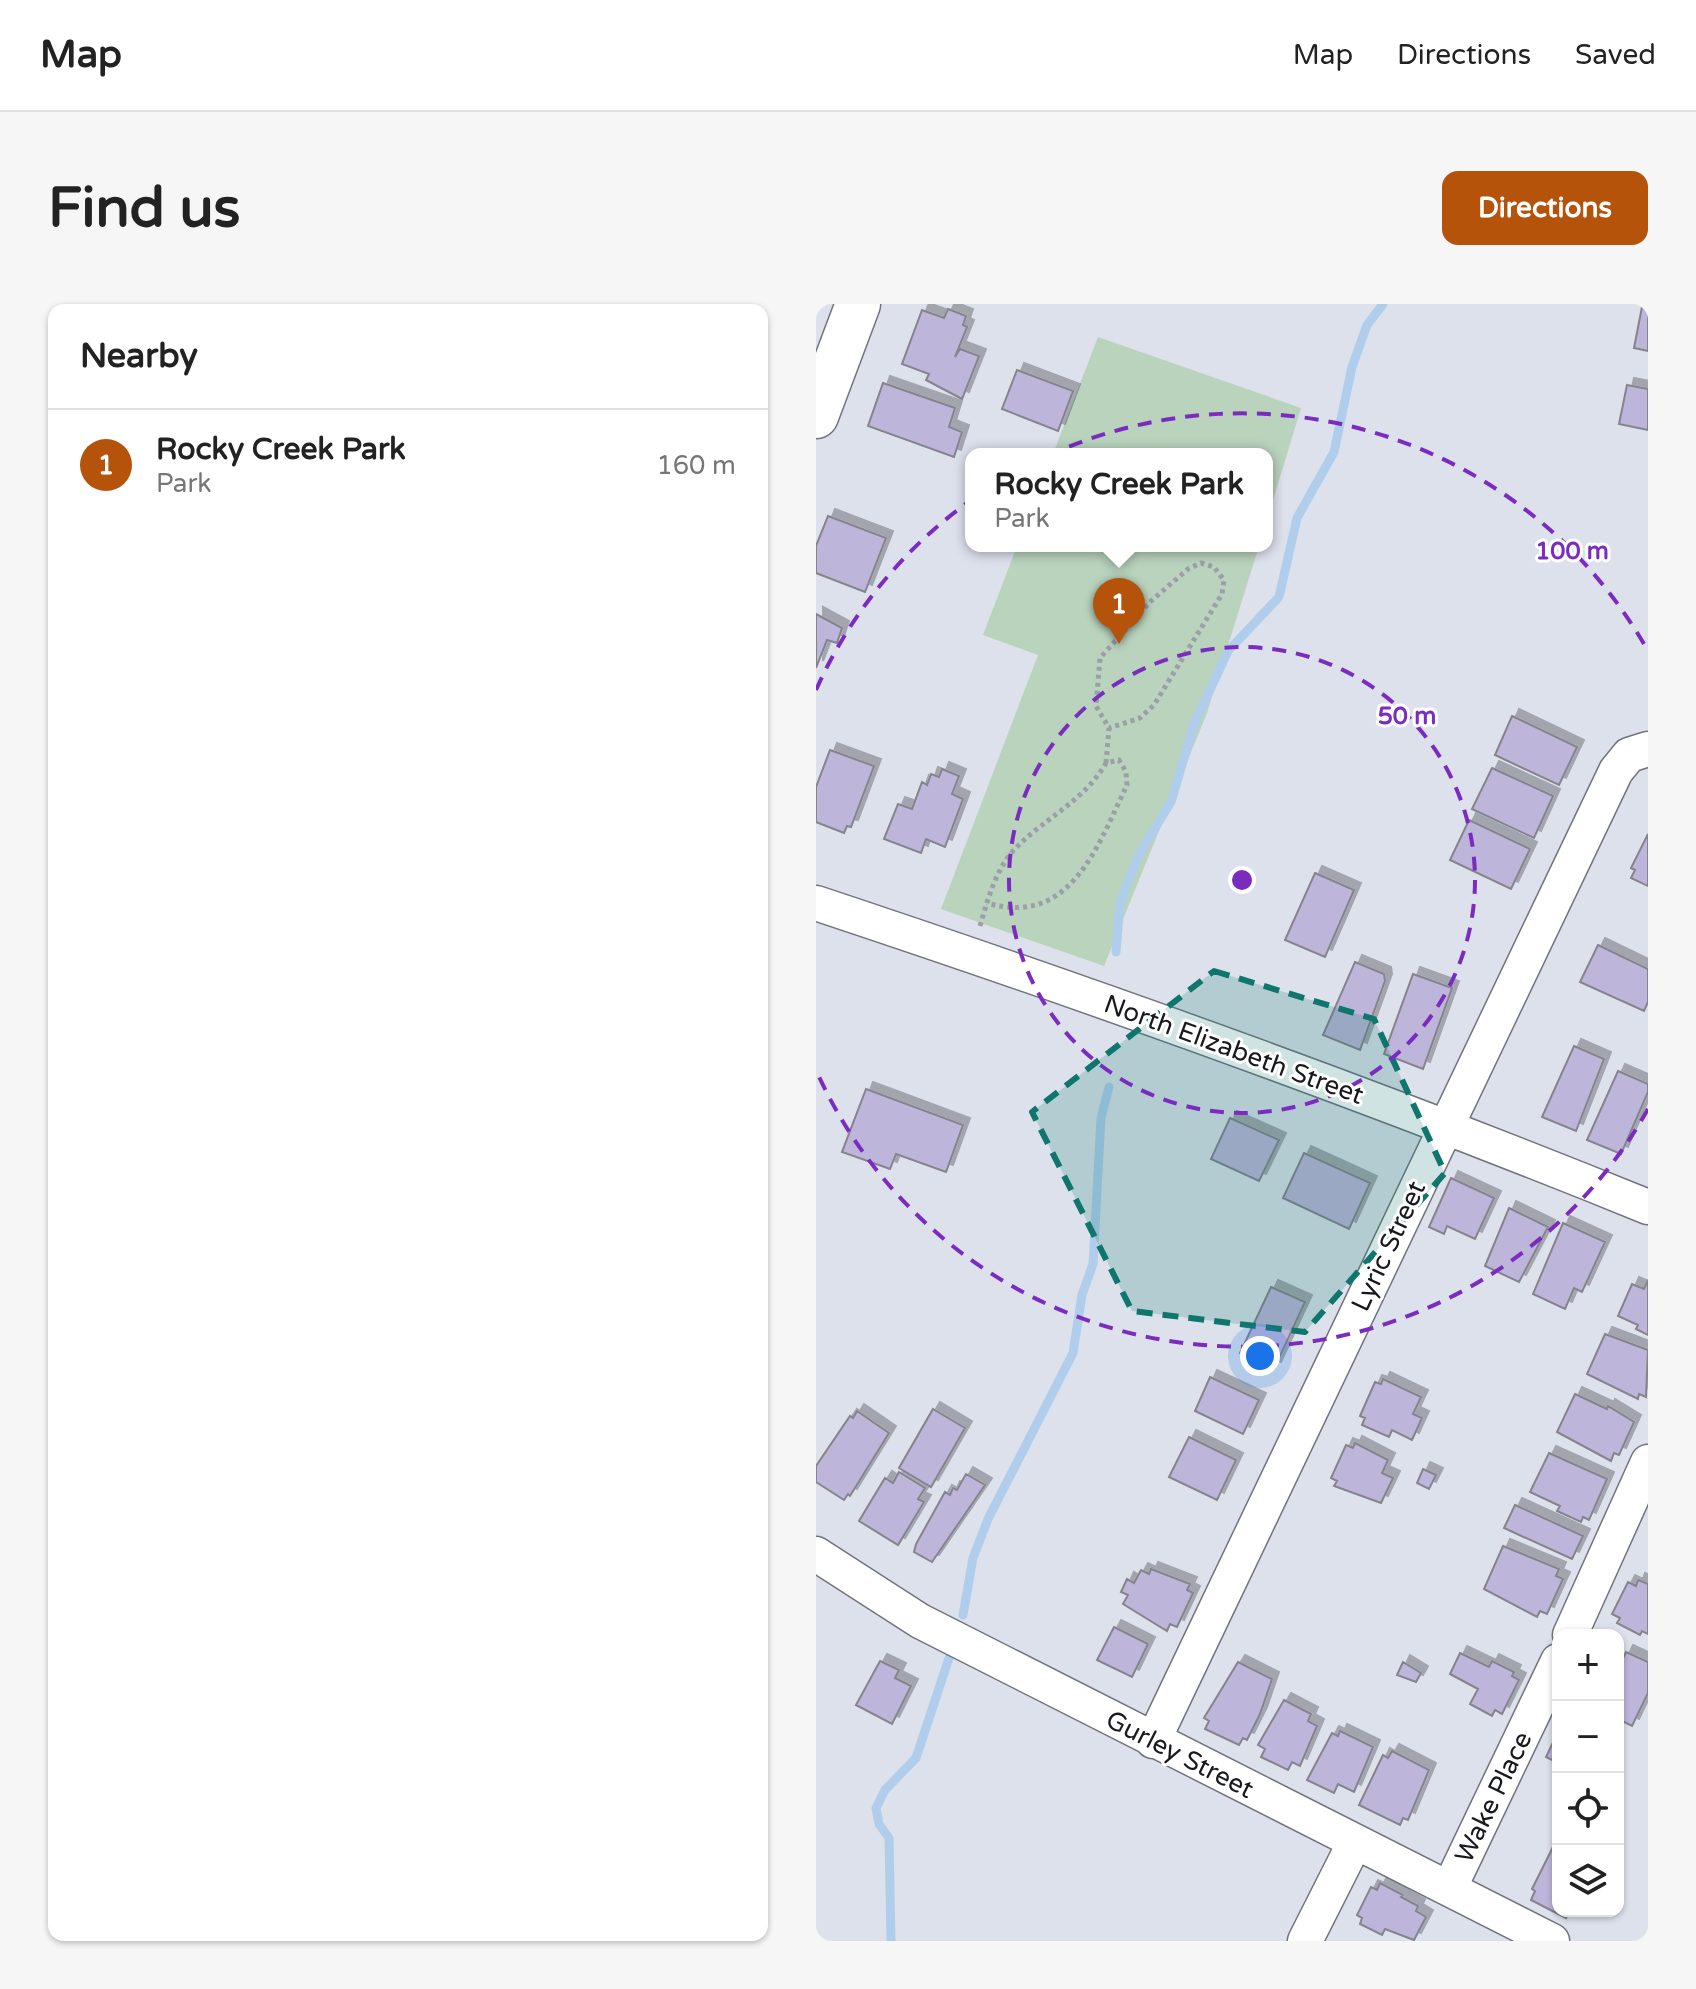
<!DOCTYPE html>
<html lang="en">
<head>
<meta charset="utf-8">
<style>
  body { margin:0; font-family:"Varela Round",sans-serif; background:#f6f6f6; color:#222 }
  .controls { position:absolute; right:24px; bottom:24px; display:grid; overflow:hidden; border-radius:16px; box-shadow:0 2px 6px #0004 }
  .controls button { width:72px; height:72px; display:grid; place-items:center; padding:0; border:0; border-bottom:2px solid #e0e0e0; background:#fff; color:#222; font:40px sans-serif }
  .you { position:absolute; left:444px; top:1052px; width:28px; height:28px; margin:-20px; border:6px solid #fff; border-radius:50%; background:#1a73e8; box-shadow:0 0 0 12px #1a73e833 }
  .badge { display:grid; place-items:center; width:52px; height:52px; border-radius:50%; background:#b45309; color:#fff; font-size:26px; font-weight:700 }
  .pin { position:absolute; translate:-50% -66px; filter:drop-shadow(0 2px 4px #0008) }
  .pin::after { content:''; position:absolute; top:42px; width:28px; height:24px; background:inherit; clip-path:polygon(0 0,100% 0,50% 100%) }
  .popup { position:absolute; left:149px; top:144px; width:308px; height:104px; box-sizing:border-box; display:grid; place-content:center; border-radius:16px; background:#fff; filter:drop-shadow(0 2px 6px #0005); font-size:26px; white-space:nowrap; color:#767676 }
  .popup b { font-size:30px; color:#222 }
  .popup::after { content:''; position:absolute; left:50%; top:100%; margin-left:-16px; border:16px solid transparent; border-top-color:#fff }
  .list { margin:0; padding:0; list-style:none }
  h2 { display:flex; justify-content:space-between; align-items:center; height:104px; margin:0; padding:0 32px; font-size:34px }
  h2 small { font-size:26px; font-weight:400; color:#767676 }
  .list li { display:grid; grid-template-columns:52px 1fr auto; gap:24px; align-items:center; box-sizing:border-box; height:112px; padding:0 32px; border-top:2px solid #e0e0e0 }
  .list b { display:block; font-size:30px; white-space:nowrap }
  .list p { margin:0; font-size:26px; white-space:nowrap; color:#767676 }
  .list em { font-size:26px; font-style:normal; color:#767676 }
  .icon { flex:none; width:44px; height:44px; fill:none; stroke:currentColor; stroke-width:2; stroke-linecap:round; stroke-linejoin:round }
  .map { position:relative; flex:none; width:832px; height:1637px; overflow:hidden; border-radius:16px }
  header { display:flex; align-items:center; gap:48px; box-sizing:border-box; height:112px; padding:0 40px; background:#fff; border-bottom:2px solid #e0e0e0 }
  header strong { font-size:38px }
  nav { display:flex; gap:44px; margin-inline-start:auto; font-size:28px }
  .intro { display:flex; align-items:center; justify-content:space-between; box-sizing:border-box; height:192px; padding:0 48px }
  h1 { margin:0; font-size:56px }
  .button { padding:20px 36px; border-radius:16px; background:#b45309; color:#fff; font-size:28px; font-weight:700 }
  main { display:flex; gap:48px; padding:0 48px }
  aside { flex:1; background:#fff; border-radius:16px; box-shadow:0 2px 6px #0004 }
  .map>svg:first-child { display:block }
</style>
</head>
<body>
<header>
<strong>Map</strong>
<nav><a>Map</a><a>Directions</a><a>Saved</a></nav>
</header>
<div class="intro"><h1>Find us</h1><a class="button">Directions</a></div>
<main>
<aside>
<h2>Nearby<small></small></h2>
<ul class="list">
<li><span class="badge">1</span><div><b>Rocky Creek Park</b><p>Park</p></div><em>160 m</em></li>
</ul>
</aside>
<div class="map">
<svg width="832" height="1637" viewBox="0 0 832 1637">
  <defs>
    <filter id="shadow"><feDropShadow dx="7" dy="-7" stdDeviation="0" flood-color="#0004"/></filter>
  </defs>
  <rect width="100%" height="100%" fill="#dde1ec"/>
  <!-- green -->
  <path fill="#b9d3bd" d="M 282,33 L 485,104 L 451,216 L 451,150 L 237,150 Z
    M 201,242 L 443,242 L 391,409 L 288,662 L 125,605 L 222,351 L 167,331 Z"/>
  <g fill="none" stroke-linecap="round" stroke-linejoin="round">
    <!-- stream -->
    <path stroke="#b0ceeb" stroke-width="9" d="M 300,648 L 304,599 L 322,552 L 355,498 L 378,420 L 412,347 L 463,293 L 481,214 L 518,148 L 536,63 L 551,21 L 567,0
      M 147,1311 L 157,1254 L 172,1215 L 257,1049 L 266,991 L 277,960 L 285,814 L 293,783
      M 75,1637 L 73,1534 L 63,1520 L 60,1504 L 69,1486 L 100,1454 L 133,1354"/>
  </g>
  <!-- building -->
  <path fill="#beb5da" stroke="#85838c" stroke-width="2" filter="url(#shadow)" d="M 826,3 L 832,4 L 832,47 L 818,44 Z
    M 132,5 L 150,12 L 147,21 L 151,23 L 139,53 L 144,45 L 163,52 L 146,95 L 110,76 L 113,70 L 86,60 L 106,6 L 128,14 Z
    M 201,66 L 257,87 L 242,127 L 186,105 Z
    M 67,79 L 139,104 L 133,123 L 146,128 L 138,153 L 52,122 Z
    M 811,81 L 832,85 L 832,126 L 803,120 Z
    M 12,212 L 70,234 L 49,288 L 0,269 L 0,242 Z
    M 0,310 L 26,324 L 21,339 L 11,336 L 0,364 Z
    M 696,412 L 761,443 L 743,481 L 679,451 Z
    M 14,446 L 58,462 L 35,523 L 31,522 L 28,529 L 0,518 L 0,483 Z
    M 676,464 L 737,492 L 718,534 L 656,505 Z
    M 126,465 L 143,472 L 136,490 L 147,495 L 129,543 L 110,535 L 105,549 L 68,535 L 82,500 L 96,505 L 106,478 L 111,481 L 115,470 L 123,473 Z
    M 653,516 L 714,545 L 695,585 L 634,556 Z
    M 832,530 L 832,582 L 815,574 L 819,566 L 815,564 Z
    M 499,569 L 538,586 L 509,653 L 469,636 Z
    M 782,641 L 832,665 L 832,698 L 828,707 L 764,678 Z
    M 539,658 L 568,670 L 569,677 L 544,746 L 507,731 Z
    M 597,670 L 636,684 L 607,765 L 568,750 Z
    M 758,742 L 788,755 L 760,827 L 726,813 Z
    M 802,767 L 832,780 L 832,788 L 805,850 L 771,836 Z
    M 50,785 L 147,821 L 130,868 L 80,850 L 74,865 L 26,848 Z
    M 414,814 L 463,836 L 443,877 L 395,855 Z
    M 488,849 L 554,879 L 533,925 L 467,894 Z
    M 635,874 L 678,894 L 659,935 L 631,922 L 628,930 L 613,923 Z
    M 693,904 L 732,923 L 703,978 L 669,962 Z
    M 747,919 L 789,938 L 766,988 L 758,984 L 749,1005 L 717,990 Z
    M 832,976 L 832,1031 L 820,1025 L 822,1021 L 802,1012 L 816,980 L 828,985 Z
    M 455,983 L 489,998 L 458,1065 L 424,1049 Z
    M 789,1030 L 832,1046 L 830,1093 L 823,1090 L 822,1095 L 771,1070 Z
    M 394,1073 L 443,1096 L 427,1130 L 379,1107 Z
    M 567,1075 L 605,1093 L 597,1110 L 606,1114 L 596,1136 L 576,1126 L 573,1133 L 546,1121 L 549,1114 L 544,1112 L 559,1078 L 565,1080 Z
    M 759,1090 L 791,1105 L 792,1102 L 818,1118 L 803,1151 L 798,1149 L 795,1157 L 741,1128 Z
    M 117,1105 L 149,1124 L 115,1183 L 83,1164 Z
    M 41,1107 L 73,1129 L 34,1192 L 32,1190 L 28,1196 L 0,1178 L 0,1162 L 34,1112 L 37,1114 Z
    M 373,1133 L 420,1156 L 401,1196 L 353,1173 Z
    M 539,1139 L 572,1156 L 566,1169 L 577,1174 L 565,1199 L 518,1182 L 521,1177 L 515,1174 L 530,1141 L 537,1144 Z
    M 733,1149 L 791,1175 L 773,1216 L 767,1213 L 765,1218 L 741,1207 L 744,1202 L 714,1188 Z
    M 607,1165 L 620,1171 L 613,1185 L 601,1179 Z
    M 83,1168 L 109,1184 L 102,1195 L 108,1198 L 82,1241 L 43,1217 L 69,1174 L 77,1179 Z
    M 150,1170 L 169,1181 L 116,1258 L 98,1248 L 100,1240 L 129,1188 L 134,1191 L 137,1184 L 141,1186 Z
    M 699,1201 L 767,1232 L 756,1255 L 688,1224 Z
    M 687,1242 L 743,1265 L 740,1272 L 747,1275 L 731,1310 L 724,1307 L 721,1313 L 668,1285 Z
    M 335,1265 L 374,1280 L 371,1286 L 377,1289 L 361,1323 L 354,1320 L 351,1327 L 307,1300 L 312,1291 L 305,1288 L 311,1275 L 318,1279 L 325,1266 L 333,1270 Z
    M 822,1276 L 832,1280 L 832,1330 L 826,1327 L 824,1331 L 801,1319 L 804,1314 L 796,1310 L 812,1278 L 820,1282 Z
    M 298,1323 L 332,1340 L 316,1373 L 281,1356 Z
    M 810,1348 L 832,1358 L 832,1389 L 816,1422 L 802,1415 L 802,1365 Z
    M 644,1349 L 673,1363 L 676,1357 L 698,1368 L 696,1372 L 703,1376 L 686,1410 L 679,1406 L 676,1412 L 654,1400 L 662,1385 L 634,1370 Z
    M 64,1357 L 83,1366 L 79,1374 L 95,1382 L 76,1420 L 40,1401 Z
    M 422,1358 L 456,1375 L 444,1410 L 431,1436 L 427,1434 L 423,1441 L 389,1425 L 393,1417 L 388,1414 Z
    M 587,1358 L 605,1369 L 600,1378 L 581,1371 Z
    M 468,1396 L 495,1410 L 492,1417 L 501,1422 L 484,1462 L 476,1458 L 472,1466 L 445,1453 L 449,1445 L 442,1441 Z
    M 524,1427 L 557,1443 L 538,1488 L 522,1480 L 518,1489 L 491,1476 L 516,1429 L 522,1432 Z
    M 742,1428 L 742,1459 L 730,1453 Z
    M 576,1447 L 613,1466 L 592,1516 L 587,1514 L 584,1521 L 543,1501 L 567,1451 L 572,1454 Z
    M 742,1542 L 742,1607 L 753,1607 L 750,1614 L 715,1596 L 719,1587 L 716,1585 L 737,1543 Z
    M 564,1579 L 587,1591 L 585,1593 L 602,1602 L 600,1607 L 610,1613 L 598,1636 L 569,1625 L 566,1631 L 544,1620 L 546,1614 L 541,1611 L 555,1583 L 561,1586 Z"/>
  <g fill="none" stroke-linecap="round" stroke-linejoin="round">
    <defs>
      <path id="minor" d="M 0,599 C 280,692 559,792 832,903
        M 0,1250 L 104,1317 L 736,1637
        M 754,1331 L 832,1158
        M 337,1437 L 800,467 L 813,451 L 832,445
        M 633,1585 L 742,1357
        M 489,1637 L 539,1538"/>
      <path id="tertiary" d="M 0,112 L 42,0"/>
    </defs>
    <!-- minor casing -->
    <use href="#minor" stroke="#71747d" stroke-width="37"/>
    <!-- tertiary casing -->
    <use href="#tertiary" stroke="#71747d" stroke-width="47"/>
    <!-- path -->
    <path stroke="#9c9fa8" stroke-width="5" stroke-dasharray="4 4" stroke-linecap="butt" d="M 290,459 L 293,424 L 280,402 L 284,354 L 334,298 L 372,265 L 385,259 L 398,263 L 408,276 L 406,290 L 338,401 L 324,414 L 293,424
      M 164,622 C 171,598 179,568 196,548 C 226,515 267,499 290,459 L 303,456 L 310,468 L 311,481 C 282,541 255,624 171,599"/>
    <!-- minor -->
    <use href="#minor" stroke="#fff" stroke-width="34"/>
    <!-- tertiary -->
    <use href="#tertiary" stroke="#fff" stroke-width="44"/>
  </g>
  <!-- marked area -->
  <path fill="#0f766e" fill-opacity="0.2" stroke="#0f766e" stroke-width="6" stroke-dasharray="16 10" stroke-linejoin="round" d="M 398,667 L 558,715 L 629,869 L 489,1028 L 316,1007 L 216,808 Z"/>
  <!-- distance rings -->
  <g fill="none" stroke="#7b2cbf" stroke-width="4" stroke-dasharray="14 10">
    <circle cx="426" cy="576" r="233"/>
    <path d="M832 805A466 466 0 0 1 0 766M0 386A466 466 0 0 1 832 347"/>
  </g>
  <g text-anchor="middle" stroke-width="6" stroke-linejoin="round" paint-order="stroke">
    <!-- street labels -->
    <g font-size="26" fill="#18191d" stroke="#fff">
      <text transform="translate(418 745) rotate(20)" y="9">North Elizabeth Street</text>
      <text transform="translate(572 942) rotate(-65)" y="9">Lyric Street</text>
      <text transform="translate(364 1450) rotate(27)" y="9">Gurley Street</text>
      <text transform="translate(677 1493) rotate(-64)" y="9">Wake Place</text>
    </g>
  </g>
  <circle cx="426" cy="576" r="12" fill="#7b2cbf" stroke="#fff" stroke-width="4"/>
  <g font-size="24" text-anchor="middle" font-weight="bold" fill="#7b2cbf" stroke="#fff" stroke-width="6" stroke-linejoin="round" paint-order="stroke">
    <text x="756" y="255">100 m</text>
    <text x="591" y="420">50 m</text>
  </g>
</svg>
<div class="controls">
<button>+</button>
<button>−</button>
<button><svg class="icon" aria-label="locate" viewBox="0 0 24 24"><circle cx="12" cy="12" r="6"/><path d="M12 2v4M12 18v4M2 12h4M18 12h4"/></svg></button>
<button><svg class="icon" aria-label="layers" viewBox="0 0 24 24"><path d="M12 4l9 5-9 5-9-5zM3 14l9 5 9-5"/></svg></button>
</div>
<div class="you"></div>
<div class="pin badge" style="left:303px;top:340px">1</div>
<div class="popup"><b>Rocky Creek Park</b>Park</div>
</div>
</main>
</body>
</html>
